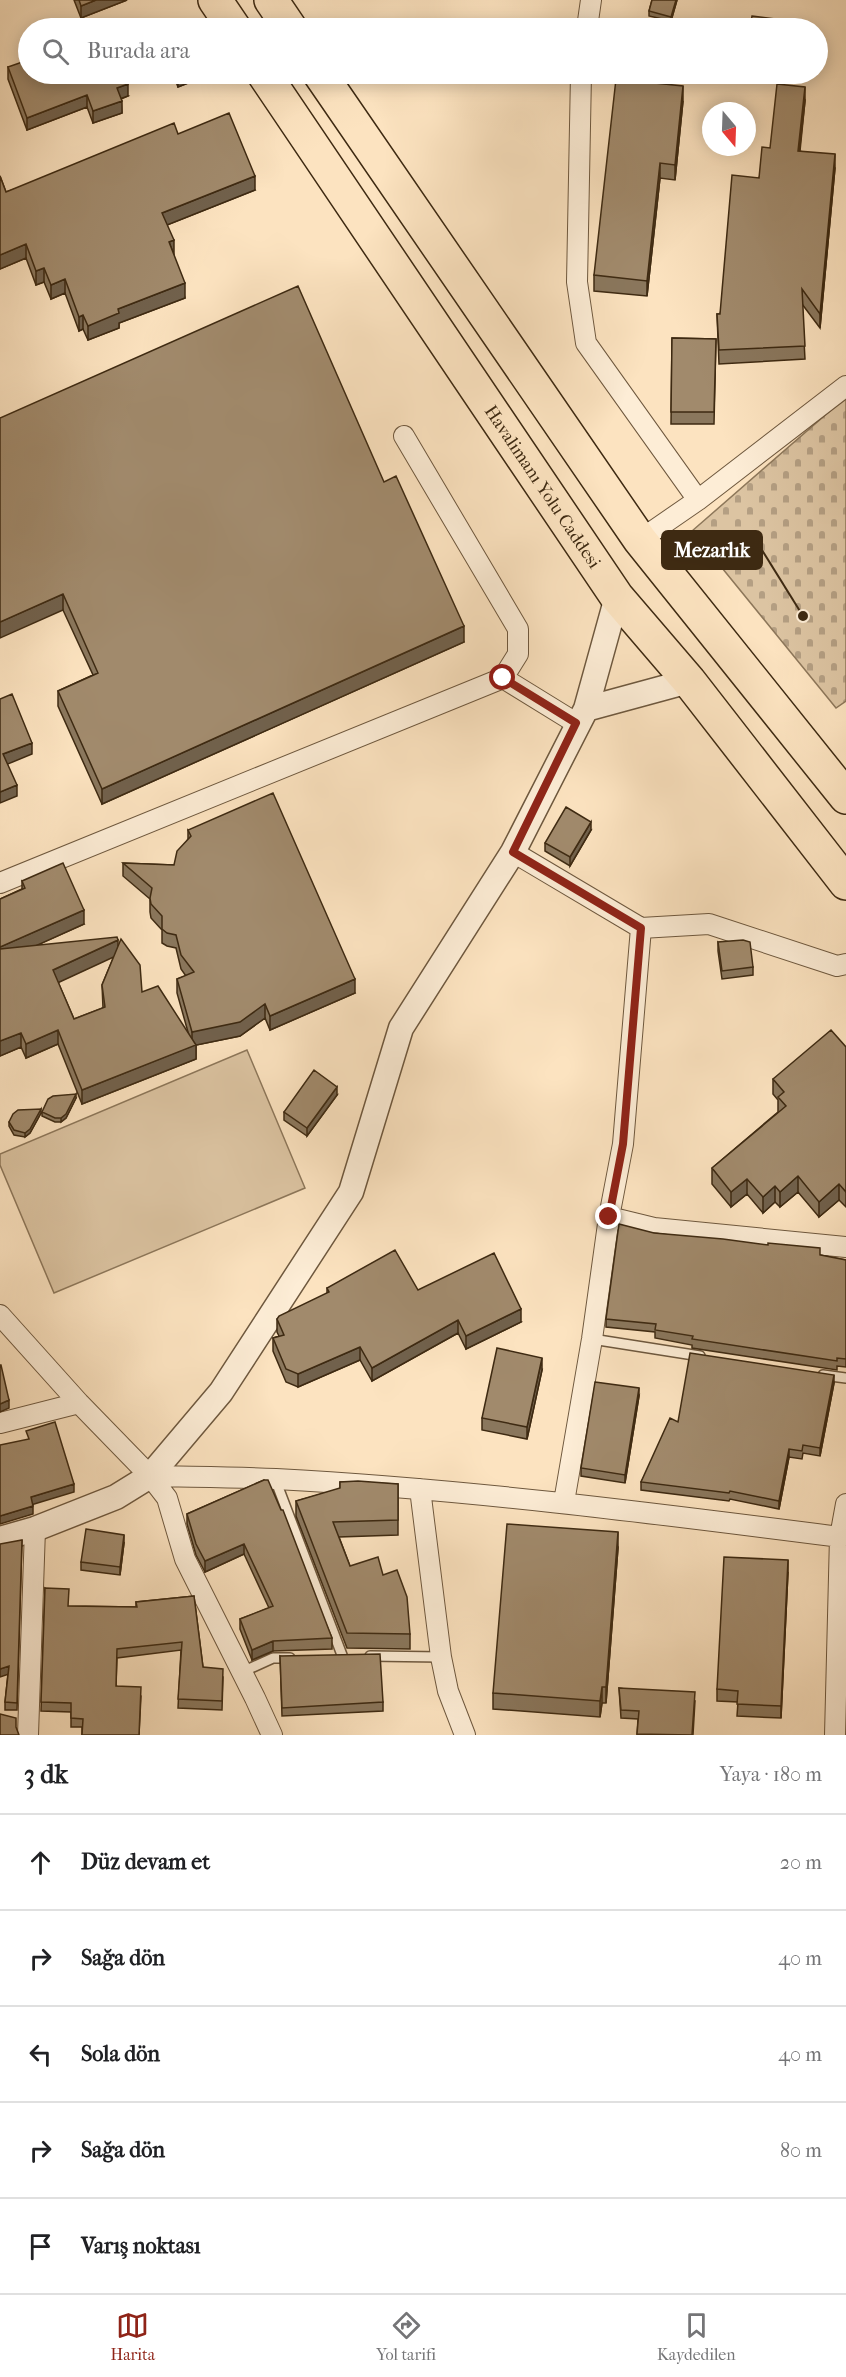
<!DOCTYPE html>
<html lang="tr">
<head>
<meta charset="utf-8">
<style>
  body { margin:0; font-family:"IM FELL French Canon",serif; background:#f2f2f2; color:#202124 }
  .compass { position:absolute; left:702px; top:102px; width:54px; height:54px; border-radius:50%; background:#fff; box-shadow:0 3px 15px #0003; rotate:161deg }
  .stop { position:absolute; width:18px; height:18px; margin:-14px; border:4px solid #8f2418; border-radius:50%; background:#fff }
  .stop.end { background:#8f2418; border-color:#fff; box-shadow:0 2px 6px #0008 }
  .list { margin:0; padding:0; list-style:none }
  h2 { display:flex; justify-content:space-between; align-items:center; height:78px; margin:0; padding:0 24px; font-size:26px }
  h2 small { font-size:20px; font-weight:400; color:#757577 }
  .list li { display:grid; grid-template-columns:39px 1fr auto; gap:18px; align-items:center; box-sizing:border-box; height:96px; padding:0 24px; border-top:2px solid #e0e0e0 }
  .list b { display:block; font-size:22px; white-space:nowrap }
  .list em { font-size:20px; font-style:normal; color:#757577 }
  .icon { flex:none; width:33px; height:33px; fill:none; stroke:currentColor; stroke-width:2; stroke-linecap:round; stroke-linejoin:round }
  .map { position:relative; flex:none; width:846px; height:1735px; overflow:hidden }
  .search { position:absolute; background:#fff; box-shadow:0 3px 15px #0003; left:18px; right:18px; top:18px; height:66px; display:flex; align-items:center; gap:15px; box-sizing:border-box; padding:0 21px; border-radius:33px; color:#757577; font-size:22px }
  .sheet { height:558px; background:#fff }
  nav { display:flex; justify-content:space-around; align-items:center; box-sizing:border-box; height:84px; border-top:2px solid #e0e0e0; background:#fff; font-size:16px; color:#757577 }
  nav a { display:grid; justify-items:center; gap:3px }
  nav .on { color:#8f2418 }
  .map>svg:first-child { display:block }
</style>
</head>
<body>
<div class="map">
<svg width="846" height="1735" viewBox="0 0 846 1735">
  <defs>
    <pattern id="cemetery-stones" width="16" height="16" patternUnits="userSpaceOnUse" patternTransform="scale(1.5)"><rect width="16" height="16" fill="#dcc4a2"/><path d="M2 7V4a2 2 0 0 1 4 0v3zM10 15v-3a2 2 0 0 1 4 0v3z" fill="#b49f83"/></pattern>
  </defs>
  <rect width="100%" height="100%" fill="#fce3c0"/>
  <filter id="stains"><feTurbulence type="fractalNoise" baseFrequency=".00333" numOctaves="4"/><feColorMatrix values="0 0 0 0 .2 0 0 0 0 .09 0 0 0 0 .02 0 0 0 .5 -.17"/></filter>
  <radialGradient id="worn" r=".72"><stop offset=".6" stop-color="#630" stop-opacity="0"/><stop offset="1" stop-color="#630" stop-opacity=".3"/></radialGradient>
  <!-- cemetery -->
  <path fill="url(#cemetery-stones)" stroke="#8d775a" stroke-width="1.5" d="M 846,397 L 846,701 L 836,708 L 692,531 Z"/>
  <!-- garden -->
  <path fill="#dcc4a2" stroke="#8d775a" stroke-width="1.5" d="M 247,1050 L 305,1188 L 54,1293 L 0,1165 L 0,1154 Z"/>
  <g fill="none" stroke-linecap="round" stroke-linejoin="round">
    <defs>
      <path id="service" d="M 592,1339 L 700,1356
        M 823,1375 L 846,1378
        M 275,1479 L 342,1655
        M 370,1656 L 441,1657
        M 242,1672 L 273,1658 L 290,1658"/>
      <path id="minor" d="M 587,28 L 591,0
        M 581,74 L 577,282 L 586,343 L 698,500
        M 404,436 L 518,629 L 518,654 L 503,678
        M 640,540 L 698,500 L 846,386
        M 513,852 L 641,928 L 709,924 L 837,966 L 846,964
        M 0,883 L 503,678 L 576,723
        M 609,1217 L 654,1228 L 846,1247
        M 0,1315 L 79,1403 L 150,1476 L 167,1498 L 185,1559 L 255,1698 L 272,1735
        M 0,1423 L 79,1403
        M 150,1476 C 192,1477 234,1477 276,1479 C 465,1489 652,1513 840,1537
        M 420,1489 L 441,1657 L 448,1691 L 465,1735
        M 564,1502 L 592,1339 L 609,1217 L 623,1144 L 641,928
        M 28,1735 L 35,1529
        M 835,1735 L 840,1537 L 846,1504"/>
      <path id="tertiary" d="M 586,709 L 689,681
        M 0,1539 L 35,1529 L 116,1497 L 150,1476 L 221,1392 L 351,1192 L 401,1028 L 513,852 L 586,709 L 617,597"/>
      <g id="trunk">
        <path d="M 215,0 L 234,28"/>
        <path d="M 271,0 L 290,28"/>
        <path id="s1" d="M 264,74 L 617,597 L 689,681 L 846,883"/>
        <path d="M 320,74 L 640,540 L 846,797"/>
      </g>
    </defs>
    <!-- service casing -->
    <use href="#service" stroke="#6e583e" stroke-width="12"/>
    <!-- minor casing -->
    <use href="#minor" stroke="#6e583e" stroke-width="22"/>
    <!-- tertiary casing -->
    <use href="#tertiary" stroke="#6e583e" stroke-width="27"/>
    <!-- trunk casing -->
    <use href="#trunk" stroke="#3e2a12" stroke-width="36"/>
    <!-- service -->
    <use href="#service" stroke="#fdedd6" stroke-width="9"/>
    <!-- minor -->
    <use href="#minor" stroke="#fdedd6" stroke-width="20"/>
    <!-- tertiary -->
    <use href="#tertiary" stroke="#fdedd6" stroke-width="24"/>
    <!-- trunk -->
    <use href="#trunk" stroke="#fce3c0" stroke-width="33"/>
  </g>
  <!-- wall -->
  <path fill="#8a775d" stroke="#3e2a12" stroke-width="1.5" fill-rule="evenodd" d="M 74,0 L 127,0 L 81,18 Z
    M 652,0 L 677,0 L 671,21 L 649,16 L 649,11 Z
    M 8,67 L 128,96 L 121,99 L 122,113 L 93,123 L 87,107 L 27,130 L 8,79 Z
    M 173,74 L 201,74 L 201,78 L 178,87 Z
    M 683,101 L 675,180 L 660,178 L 647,296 L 594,291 L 594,275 Z
    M 805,101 L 800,151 L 835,168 L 820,328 L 802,304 L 805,359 L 719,364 L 717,314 L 720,314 L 759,178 L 770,148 Z
    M 178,134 L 255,190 L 167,225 L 173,255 L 185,298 L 119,323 L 119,328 L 88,340 L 83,329 L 79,331 L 65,293 L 51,299 L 44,282 L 36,285 L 26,258 L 0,269 L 0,176 L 6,192 Z
    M 672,338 L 716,339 L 714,424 L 671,424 Z
    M 0,418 L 384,482 L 464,642 L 102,804 L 58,706 L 58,691 L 93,675 L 63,610 Z
    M 188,830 L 355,993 L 270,1030 L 265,1018 L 240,1036 L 196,1045 L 196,1059 L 82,1104 L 58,1044 L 26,1058 L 21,1047 L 0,1056 L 0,899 L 22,889 L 22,881 L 84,924 L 37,945 L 118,948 L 142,992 L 188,1032 L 177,993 L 177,979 L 186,976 L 181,969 L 176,948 L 167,946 L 162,943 L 162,930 L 151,918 L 150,912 L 150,899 L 123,876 L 123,863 L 174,865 L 188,839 ZM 114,956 L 102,985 L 103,1008 L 74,1019 L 58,982 Z
    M 591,830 L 570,866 L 545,851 L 545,843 Z
    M 718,942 L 753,967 L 753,975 L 722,979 L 718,951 Z
    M 846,1047 L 846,1207 L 839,1200 L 819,1217 L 798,1192 L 780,1207 L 775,1202 L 763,1213 L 747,1194 L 731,1207 L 712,1184 L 712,1168 L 778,1112 L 778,1100 L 773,1094 L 773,1079 Z
    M 337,1095 L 307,1136 L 284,1120 L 284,1112 Z
    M 76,1098 L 66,1118 L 61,1122 L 55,1122 L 42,1116 L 42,1112 Z
    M 41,1113 L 30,1133 L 25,1137 L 14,1135 L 9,1126 L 9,1122 Z
    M 654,1233 L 820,1255 L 846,1260 L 846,1367 L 837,1366 L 837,1370 L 692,1348 L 692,1345 L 655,1338 L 655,1332 L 606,1327 L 606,1319 Z
    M 327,1288 L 418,1290 L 521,1322 L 466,1349 L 458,1333 L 372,1381 L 360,1360 L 298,1387 L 286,1382 L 273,1351 L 273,1338 L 279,1336 L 277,1332 L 277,1319 L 327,1294 Z
    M 542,1370 L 527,1439 L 482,1430 L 482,1418 Z
    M 834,1383 L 820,1456 L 803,1453 L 802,1459 L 789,1457 L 779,1509 L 730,1499 L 729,1501 L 641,1490 L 641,1482 L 678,1422 Z
    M 639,1396 L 625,1483 L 581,1476 L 581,1468 Z
    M 264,1480 L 332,1638 L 332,1649 L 273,1651 L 252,1660 L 240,1629 L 240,1619 L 269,1608 L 244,1554 L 205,1572 L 196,1555 L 187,1524 L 187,1514 Z
    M 340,1482 L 398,1484 L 398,1535 L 339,1537 L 350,1566 L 410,1634 L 410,1649 L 347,1648 L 296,1516 L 296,1501 L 340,1489 Z
    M 22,1540 L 17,1710 L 5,1710 L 5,1702 Z
    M 124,1543 L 120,1575 L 81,1570 L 81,1562 Z
    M 618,1548 L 606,1703 L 602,1703 L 600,1717 L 493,1709 L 493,1693 Z
    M 788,1572 L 781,1718 L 737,1716 L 738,1702 L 717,1701 L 717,1689 Z
    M 45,1588 L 68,1606 L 136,1607 L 136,1602 L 194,1596 L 203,1667 L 223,1677 L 222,1710 L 178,1708 L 181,1650 L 117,1658 L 116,1686 L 141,1696 L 139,1735 L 82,1735 L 82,1727 L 71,1727 L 71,1712 L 41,1711 Z
    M 280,1656 L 383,1702 L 383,1711 L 282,1716 Z
    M 619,1688 L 695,1701 L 693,1735 L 637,1735 L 638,1719 L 621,1718 Z"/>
  <!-- shaded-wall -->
  <path fill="#71614c" stroke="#3e2a12" stroke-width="1.5" d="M 96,0 L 127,0 L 81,18 L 81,6 Z
    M 676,0 L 677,0 L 671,21 L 671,17 Z
    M 191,74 L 201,74 L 201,78 L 178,87 L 178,79 Z
    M 128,84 L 128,96 L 117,100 L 117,88 Z
    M 683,86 L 683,101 L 675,180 L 675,165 Z
    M 805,87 L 805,101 L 798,164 L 798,151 Z
    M 87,95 L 87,107 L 27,130 L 27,118 Z
    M 122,101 L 122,113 L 93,123 L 93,111 Z
    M 835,154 L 835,168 L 820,328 L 820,314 Z
    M 660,163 L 660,178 L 647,296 L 647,281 Z
    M 255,176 L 255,190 L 162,227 L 162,213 Z
    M 174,240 L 174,255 L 169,242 Z
    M 26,244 L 26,258 L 0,269 L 0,255 Z
    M 44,268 L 44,282 L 36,285 L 36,271 Z
    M 65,279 L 65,293 L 51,299 L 51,285 Z
    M 185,283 L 185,298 L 119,323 L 119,328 L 88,340 L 88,326 L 118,309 Z
    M 83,315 L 83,329 L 79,331 L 79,317 Z
    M 63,594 L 63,610 L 0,638 L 0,622 Z
    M 464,626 L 464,642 L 102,804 L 102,789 Z
    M 32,743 L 32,754 L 3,766 L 3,754 Z
    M 17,785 L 17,796 L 0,803 L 0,792 Z
    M 591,822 L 591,830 L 570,866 L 570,857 Z
    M 84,910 L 84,924 L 0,962 L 0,947 Z
    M 118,940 L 118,955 L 53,985 L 53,970 Z
    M 355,979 L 355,993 L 270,1030 L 270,1016 Z
    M 265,1004 L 265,1018 L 240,1036 L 196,1045 L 196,1059 L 82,1104 L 82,1090 L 192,1046 L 192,1032 Z
    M 58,1030 L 58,1044 L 26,1058 L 26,1044 Z
    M 21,1033 L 21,1047 L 0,1056 L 0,1041 Z
    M 337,1087 L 337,1095 L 307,1136 L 307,1128 Z
    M 76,1094 L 76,1098 L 66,1118 L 61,1122 L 61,1118 Z
    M 41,1109 L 41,1113 L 30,1133 L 25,1137 L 25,1133 Z
    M 798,1176 L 798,1192 L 780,1207 L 780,1192 Z
    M 747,1179 L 747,1194 L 731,1207 L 731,1192 Z
    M 839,1184 L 839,1200 L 819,1217 L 819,1202 Z
    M 775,1186 L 775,1202 L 763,1213 L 763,1197 Z
    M 521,1309 L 521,1322 L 466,1349 L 466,1336 Z
    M 458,1320 L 458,1333 L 372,1381 L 372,1368 Z
    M 360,1347 L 360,1360 L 298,1387 L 298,1374 Z
    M 542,1358 L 542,1370 L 527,1439 L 527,1427 Z
    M 834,1375 L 834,1383 L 820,1456 L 820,1448 Z
    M 639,1388 L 639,1396 L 625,1483 L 625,1475 Z
    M 9,1400 L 9,1408 L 0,1412 L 0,1404 Z
    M 789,1449 L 789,1457 L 779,1509 L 779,1501 Z
    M 74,1484 L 74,1492 L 31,1505 L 31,1497 Z
    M 33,1506 L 33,1514 L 0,1524 L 0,1516 Z
    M 618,1532 L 618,1548 L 606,1703 L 606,1687 Z
    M 124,1535 L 124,1543 L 120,1575 L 120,1567 Z
    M 244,1544 L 244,1554 L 205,1572 L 205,1561 Z
    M 788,1560 L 788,1572 L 781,1718 L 781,1706 Z
    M 273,1641 L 273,1651 L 252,1660 L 252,1650 Z
    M 9,1666 L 9,1674 L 0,1677 L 0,1669 Z
    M 602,1687 L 602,1703 L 600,1717 L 600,1701 Z"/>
  <!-- building -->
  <path fill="#a18a6c" stroke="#3e2a12" stroke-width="1.5" d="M 79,0 L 96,0 L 81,6 Z
    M 652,0 L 676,0 L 671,17 L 649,11 Z
    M 752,16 L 790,21 L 789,28 L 750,28 Z
    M 28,60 L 28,74 L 124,74 L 128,84 L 117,88 L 122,101 L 93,111 L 87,95 L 27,118 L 8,67 Z
    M 176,74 L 191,74 L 178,79 Z
    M 616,79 L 683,86 L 675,165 L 660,163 L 647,281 L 594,275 Z
    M 777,84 L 805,87 L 798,151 L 835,154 L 820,314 L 802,289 L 805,346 L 719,350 L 717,314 L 720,314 L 732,175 L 759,178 L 762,147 L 770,148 Z
    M 229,113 L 255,176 L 162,213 L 174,240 L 169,242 L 185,283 L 118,309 L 119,313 L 88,326 L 83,315 L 79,317 L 65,279 L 51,285 L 44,268 L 36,271 L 26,244 L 0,255 L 0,176 L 6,192 L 174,123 L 178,134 Z
    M 298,286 L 384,482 L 396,476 L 464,626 L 102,789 L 58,691 L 98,673 L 63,594 L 0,622 L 0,418 Z
    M 672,338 L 716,339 L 714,412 L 671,412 Z
    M 12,694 L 32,743 L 3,754 L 17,785 L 0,792 L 0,699 Z
    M 273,793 L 355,979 L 270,1016 L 265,1004 L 240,1022 L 192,1032 L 177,979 L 194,972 L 181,955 L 176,935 L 167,933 L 162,929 L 162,916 L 151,904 L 150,898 L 152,888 L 123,863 L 174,865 L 177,851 L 191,836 L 188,830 Z
    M 566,807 L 591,822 L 570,857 L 545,843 Z
    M 63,863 L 84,910 L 0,947 L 0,899 L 25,888 L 22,881 Z
    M 117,937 L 118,940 L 53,970 L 74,1019 L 105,1007 L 102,985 L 121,939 L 140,965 L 142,992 L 158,986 L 196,1045 L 82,1090 L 58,1030 L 26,1044 L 21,1033 L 0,1041 L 0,949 Z
    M 743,940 L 750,942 L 753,967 L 722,971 L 718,942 Z
    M 831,1030 L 846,1047 L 846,1192 L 839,1184 L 819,1202 L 798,1176 L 780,1192 L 775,1186 L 763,1197 L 747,1179 L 731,1192 L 712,1168 L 786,1106 L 778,1097 L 784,1092 L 773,1079 Z
    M 314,1070 L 337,1087 L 307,1128 L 284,1112 Z
    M 76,1094 L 66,1114 L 61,1118 L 55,1118 L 42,1112 L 48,1099 L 53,1096 Z
    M 41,1109 L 30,1129 L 25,1133 L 14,1130 L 9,1122 L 13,1114 L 18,1110 Z
    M 619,1224 L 654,1233 L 723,1239 L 768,1245 L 768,1243 L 820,1248 L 820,1255 L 846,1260 L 846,1359 L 837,1358 L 837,1361 L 692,1339 L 693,1336 L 655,1330 L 656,1324 L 606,1319 Z
    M 395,1250 L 418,1290 L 494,1253 L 521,1309 L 466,1336 L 458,1320 L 372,1368 L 360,1347 L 298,1374 L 286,1369 L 273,1338 L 284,1335 L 277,1319 L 279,1316 L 329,1292 L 327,1288 Z
    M 497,1348 L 542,1358 L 527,1427 L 482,1418 Z
    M 690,1353 L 834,1375 L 820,1448 L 803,1445 L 802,1451 L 789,1449 L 779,1501 L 730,1491 L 729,1493 L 641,1482 L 670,1418 L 678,1422 Z
    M 0,1365 L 1,1365 L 9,1400 L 0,1404 Z
    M 595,1382 L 639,1388 L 625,1475 L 581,1468 Z
    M 55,1422 L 74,1484 L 31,1497 L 33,1506 L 0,1516 L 0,1445 L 29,1439 L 26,1431 Z
    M 264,1480 L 268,1480 L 281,1510 L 283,1510 L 332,1638 L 273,1641 L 252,1650 L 240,1619 L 273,1606 L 244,1544 L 205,1561 L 196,1544 L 187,1514 Z
    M 358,1481 L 398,1484 L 398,1520 L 333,1522 L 350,1566 L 378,1557 L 383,1575 L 397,1570 L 407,1597 L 410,1634 L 347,1633 L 296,1501 L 340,1488 L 340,1482 Z
    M 507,1524 L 618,1532 L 606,1687 L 602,1687 L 600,1701 L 493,1693 Z
    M 86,1529 L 124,1535 L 120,1567 L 81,1562 Z
    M 22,1540 L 17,1703 L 5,1702 L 9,1666 L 0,1669 L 0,1544 Z
    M 724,1557 L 788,1560 L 781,1706 L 737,1704 L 738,1691 L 717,1689 Z
    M 45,1588 L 69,1589 L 68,1606 L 137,1607 L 136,1602 L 194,1596 L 203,1667 L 223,1669 L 222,1701 L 178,1699 L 182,1642 L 117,1649 L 116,1686 L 141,1687 L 139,1735 L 82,1735 L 83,1719 L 71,1718 L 71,1703 L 41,1702 Z
    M 380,1654 L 383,1702 L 282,1708 L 280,1656 Z
    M 619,1688 L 695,1692 L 692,1735 L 637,1734 L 639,1711 L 621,1710 Z
    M 0,1714 L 16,1718 L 16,1727 L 19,1735 L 0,1735 Z"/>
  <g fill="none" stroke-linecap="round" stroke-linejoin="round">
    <!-- route -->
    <path stroke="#8f2418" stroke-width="8" d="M 503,678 L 576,723 L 513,852 L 641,928 L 623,1144 L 609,1217"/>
  </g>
  <g text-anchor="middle" stroke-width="4.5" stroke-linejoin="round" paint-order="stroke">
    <!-- street labels -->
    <g font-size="18" fill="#3e2a12" stroke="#fdedd6">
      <text dy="6" stroke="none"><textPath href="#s1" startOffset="498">Havalimanı Yolu Caddesi</textPath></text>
    </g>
  </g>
  <!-- callouts -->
  <path fill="none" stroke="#3e2a12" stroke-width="2" d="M803 616L762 550"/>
  <circle fill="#3e2a12" stroke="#fdedd6" stroke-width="2" cx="803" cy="616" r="6"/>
  <rect fill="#3e2a12" stroke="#3e2a12" stroke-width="2" x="662" y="531" width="100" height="38" rx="6"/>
  <g font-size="20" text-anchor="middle" font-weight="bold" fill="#fff">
    <text x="712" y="557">Mezarlık</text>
  </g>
  <rect width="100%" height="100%" filter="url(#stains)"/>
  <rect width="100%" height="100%" fill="url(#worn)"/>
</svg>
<svg class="compass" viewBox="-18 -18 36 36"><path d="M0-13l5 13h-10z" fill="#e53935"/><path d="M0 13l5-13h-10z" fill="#757577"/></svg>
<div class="stop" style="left:503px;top:678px"></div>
<div class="stop end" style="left:609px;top:1217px"></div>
<div class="search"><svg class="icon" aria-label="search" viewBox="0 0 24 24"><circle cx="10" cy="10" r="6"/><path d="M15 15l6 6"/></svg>Burada ara</div>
</div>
<section class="sheet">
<h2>3 dk<small>Yaya · 180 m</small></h2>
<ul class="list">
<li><svg class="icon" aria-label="ahead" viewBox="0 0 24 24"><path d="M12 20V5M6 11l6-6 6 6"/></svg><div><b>Düz devam et</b></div><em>20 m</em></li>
<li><svg class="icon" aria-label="right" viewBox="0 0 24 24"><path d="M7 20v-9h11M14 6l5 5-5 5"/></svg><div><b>Sağa dön</b></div><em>40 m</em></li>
<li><svg class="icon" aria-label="left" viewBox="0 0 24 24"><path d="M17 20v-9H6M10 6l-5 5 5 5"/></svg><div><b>Sola dön</b></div><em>40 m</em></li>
<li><svg class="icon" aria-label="right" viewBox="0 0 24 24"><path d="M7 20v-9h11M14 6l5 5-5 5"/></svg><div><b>Sağa dön</b></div><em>80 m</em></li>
<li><svg class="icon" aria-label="arrive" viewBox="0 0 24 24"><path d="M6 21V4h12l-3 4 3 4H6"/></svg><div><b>Varış noktası</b></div></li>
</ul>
</section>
<nav>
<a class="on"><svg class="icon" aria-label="map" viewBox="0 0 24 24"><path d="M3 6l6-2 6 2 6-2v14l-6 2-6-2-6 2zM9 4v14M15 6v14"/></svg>Harita</a>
<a><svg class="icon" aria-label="directions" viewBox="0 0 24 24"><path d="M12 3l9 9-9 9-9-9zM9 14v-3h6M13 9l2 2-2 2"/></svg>Yol tarifi</a>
<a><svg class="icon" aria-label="saved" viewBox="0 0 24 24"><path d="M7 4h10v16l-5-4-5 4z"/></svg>Kaydedilen</a>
</nav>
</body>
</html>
